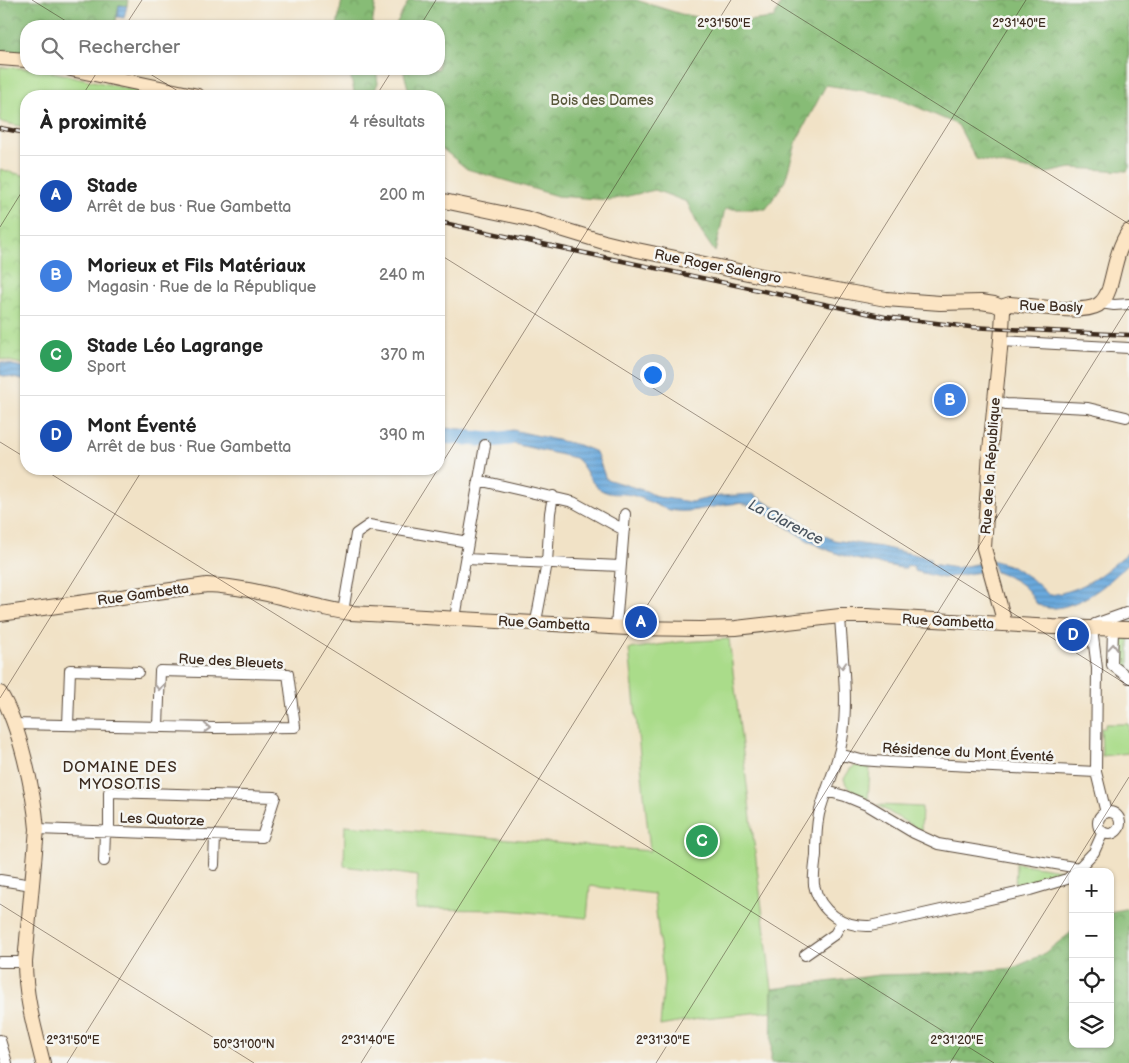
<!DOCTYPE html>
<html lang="fr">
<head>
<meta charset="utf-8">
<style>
  body { margin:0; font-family:"Balsamiq Sans",sans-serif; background:#f6f6f6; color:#222 }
  .controls { position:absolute; right:15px; bottom:15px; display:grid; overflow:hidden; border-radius:10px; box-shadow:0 1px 4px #0004 }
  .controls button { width:45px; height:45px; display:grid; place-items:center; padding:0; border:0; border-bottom:1px solid #e0e0e0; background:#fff; color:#222; font:25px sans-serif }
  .you { position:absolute; left:652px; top:374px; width:18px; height:18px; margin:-12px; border:4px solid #fff; border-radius:50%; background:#1a73e8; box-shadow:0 0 0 8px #1a73e833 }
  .badge { display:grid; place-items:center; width:32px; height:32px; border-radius:50%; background:#111827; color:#fff; font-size:16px; font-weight:700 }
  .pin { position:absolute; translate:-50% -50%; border:2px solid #fff; box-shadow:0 1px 5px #0006 }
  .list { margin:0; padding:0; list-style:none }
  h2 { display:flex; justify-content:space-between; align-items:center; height:65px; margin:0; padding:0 20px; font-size:21px }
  h2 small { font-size:16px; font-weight:400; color:#767676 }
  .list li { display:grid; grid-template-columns:32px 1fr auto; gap:15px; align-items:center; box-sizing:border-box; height:80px; padding:0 20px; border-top:1px solid #e0e0e0 }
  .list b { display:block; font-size:19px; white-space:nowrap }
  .list p { margin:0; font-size:16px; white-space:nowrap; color:#767676 }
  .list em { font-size:16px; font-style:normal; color:#767676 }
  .icon { flex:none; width:28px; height:28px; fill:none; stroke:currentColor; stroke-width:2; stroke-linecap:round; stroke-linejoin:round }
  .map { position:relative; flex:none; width:1129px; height:1063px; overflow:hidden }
  .search { position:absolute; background:#fff; box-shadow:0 1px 4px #0004; left:20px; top:20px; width:425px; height:55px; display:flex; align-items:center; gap:12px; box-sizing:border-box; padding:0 18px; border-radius:20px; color:#767676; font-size:19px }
  .panel { position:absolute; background:#fff; box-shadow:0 1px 4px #0004; left:20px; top:90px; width:425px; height:385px; border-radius:20px }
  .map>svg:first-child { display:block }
</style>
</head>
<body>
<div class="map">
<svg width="1129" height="1063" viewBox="0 0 1129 1063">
  <defs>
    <pattern id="forest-crowns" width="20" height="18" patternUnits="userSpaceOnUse" patternTransform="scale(1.25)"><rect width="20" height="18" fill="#87bc76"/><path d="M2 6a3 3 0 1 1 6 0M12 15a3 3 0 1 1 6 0" fill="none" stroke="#709960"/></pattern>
    <pattern id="park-crowns" width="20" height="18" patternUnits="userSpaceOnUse" patternTransform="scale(1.25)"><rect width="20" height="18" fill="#aadc8a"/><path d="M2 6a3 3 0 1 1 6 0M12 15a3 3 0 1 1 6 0" fill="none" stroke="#93bd77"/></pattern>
    <pattern id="water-rules" width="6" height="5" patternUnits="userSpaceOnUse" patternTransform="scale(1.25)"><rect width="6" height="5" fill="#69a9dd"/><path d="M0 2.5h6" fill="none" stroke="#588ab3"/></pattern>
  </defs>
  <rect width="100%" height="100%" fill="#f6f6f2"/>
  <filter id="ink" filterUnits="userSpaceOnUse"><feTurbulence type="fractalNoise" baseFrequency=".02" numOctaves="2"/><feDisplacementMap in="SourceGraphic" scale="10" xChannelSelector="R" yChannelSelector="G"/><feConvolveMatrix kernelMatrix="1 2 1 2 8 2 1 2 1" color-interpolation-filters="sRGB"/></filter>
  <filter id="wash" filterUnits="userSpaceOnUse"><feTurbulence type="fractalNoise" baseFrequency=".0096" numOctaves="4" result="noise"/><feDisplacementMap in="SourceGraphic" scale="20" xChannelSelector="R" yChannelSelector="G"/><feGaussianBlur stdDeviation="1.12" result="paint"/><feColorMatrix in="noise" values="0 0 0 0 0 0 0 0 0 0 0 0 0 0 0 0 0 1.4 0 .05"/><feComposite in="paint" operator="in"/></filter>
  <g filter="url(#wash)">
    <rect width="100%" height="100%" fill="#f1e2c6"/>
    <!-- green -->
    <path fill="#aadc8a" stroke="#728354" d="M 0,67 L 39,69 L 161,96 L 26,96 L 26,127 L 0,122 Z
      M 1125,638 L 1129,638 L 1129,671 C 1122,666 1118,661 1116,652 L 1120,652 L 1121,645 L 1119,644 Z
      M 729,639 L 768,957 L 772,989 L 772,1011 L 704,1018 L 660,1026 L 664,981 L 654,894 L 590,886 L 587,918 L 507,910 L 416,909 L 418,876 L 344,866 L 345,825 L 650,851 L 629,649 L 680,642 Z
      M 1105,724 L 1129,724 L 1129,753 L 1102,756 L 1101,728 L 1105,728 Z
      M 855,766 L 870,767 L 868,800 C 858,795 847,791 844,779 L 850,769 Z
      M 877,805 L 922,807 L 921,831 Z
      M 1016,863 L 1060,870 L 1063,875 L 1060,878 L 1015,889 Z"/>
    <!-- forest -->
    <path fill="url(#forest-crowns)" stroke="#61734a" d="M 0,0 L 128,0 L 127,6 L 119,5 L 115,26 L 26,26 L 26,60 L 0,58 Z
      M 342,0 L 376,0 L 372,26 L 337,26 Z
      M 409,0 L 636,0 L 681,14 L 728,23 L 774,18 L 782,0 L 1129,0 L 1129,167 L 1127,171 L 1071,168 L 1047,173 L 976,159 L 958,125 L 890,95 L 826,85 L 797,140 L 785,181 L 766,209 L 725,209 L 715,252 L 701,232 L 687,202 L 655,190 L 610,200 L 557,196 L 467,169 L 439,146 L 439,96 L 410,96 L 403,69 L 439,69 L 439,26 L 395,26 Z
      M 349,69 L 376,69 L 378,83 L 372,96 L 355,96 Z
      M 1129,908 L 1129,1063 L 771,1063 L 772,989 L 879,975 L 957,973 L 1013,968 L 1042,955 L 1073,931 L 1073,1044 L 1110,1044 L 1110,912 Z"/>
    <!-- park -->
    <path fill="url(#park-crowns)" stroke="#728354" d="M 0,169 L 26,176 L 26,365 L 0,359 Z"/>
    <!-- water -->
    <path fill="url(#water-rules)" stroke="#526a7e" d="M 119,5 L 127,6 L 124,18 L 117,17 Z
      M 0,362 L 26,368 L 26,381 L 0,375 Z
      M 439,428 L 462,429 L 485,434 L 484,443 L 439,442 Z
      M 513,430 L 579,445 L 596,452 L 606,479 L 646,491 L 658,497 L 691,502 L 720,496 L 753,494 L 770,505 L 795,517 L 815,531 L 834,540 L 881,547 L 930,558 L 931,564 L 956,568 L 985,562 L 987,571 L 943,578 L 914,571 L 914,567 L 907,565 L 906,569 C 877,563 848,560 821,547 C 794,536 774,514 745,504 C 735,501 702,510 689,511 C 664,514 652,500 631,495 C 618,492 611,497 598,488 C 588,480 586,466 575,458 L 514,444 L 488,444 L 490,435 Z
      M 1129,552 L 1129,563 C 1121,570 1114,578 1106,584 C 1091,597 1052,619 1035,602 C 1033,599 1032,595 1029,592 C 1020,581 1009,577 996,572 L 991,560 L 1012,566 L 1032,579 L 1049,595 C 1085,591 1103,573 1129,552 Z"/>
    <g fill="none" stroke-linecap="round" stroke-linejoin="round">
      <!-- river -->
      <path stroke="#69a9dd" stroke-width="15" d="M 439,436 L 492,440 L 509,438"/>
    </g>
  </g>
  <g filter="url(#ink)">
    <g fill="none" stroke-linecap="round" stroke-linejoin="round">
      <defs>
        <path id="street" d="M 1100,303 L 1114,305 L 1129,304
          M 1001,341 L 1129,348
          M 995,401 L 1006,404 L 1088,408 L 1126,417
          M 478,480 L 573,502 L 624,530
          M 466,559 L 620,566
          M 343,612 L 356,534 L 369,525 L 468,542
          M 840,616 C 842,655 848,695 843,734 C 840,761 826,787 819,814 C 816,828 816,841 816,855 C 815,865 813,876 814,885 C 820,913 844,927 870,926 L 1030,890 L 1067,879 L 1073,874
          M 455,618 L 485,445
          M 538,623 L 537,616 L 547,563 L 550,513 L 553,496
          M 616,627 L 625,514
          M 1112,665 L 1113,629
          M 1112,665 L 1129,678
          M 13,724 L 214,728 L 295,727 L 288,674 L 160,671 L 158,726
          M 68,725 L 70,670 L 138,672
          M 839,754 L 861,760 L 888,762 L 1096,772
          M 826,791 L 845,796 L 869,806 L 914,833 L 938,844 L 1079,868
          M1098 823a11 11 0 1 1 22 0a11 11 0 1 1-22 0Z
          M 1106,813 L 1096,772 L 1097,668 L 1092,629 L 1095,624 L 1129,612
          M 37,829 L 262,837 L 275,797 L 109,792 L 109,831
          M 104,861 L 105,831
          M 214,865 L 215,835
          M 1075,872 L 1094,852 L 1103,832
          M 0,880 L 32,885
          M 805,955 L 835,934 L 842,922
          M 0,962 L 25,962
          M 0,1040 L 7,1063"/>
        <path id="secondary" d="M 0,58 L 26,60
          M 71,69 L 198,96
          M 439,200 L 525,218 L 604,242 L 637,250 L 762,276 L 886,299 L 940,303 L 981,302 L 994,304 L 1001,307
          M 1001,307 L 1003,312 L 1002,329 L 990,451 L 984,548 L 1005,624
          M 1001,307 L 1010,304 C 1030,305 1081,315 1098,305 C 1104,301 1107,295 1109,289 C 1115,268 1117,249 1129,231
          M 0,614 L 207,585 C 257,587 303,606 351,613 L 628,628 L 700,629 L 736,628 L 840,616 L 867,616 L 1053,627 L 1129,629
          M 0,693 C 19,723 34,792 37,829 L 25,962 C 25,997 35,1030 43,1063"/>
      </defs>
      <!-- street casing -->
      <use href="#street" stroke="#564637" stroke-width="12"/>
      <!-- secondary casing -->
      <use href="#secondary" stroke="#564637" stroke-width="16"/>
      <!-- street -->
      <use href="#street" stroke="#fff" stroke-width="10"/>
      <!-- secondary -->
      <use href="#secondary" stroke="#fce5c4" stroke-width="14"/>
      <defs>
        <path id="rail" d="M 0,128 L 26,133
          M 439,222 L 885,317 L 970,327 L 1129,335"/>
      </defs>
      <!-- rail casing -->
      <use href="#rail" stroke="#3b2a1e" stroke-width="4.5"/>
      <!-- rail -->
      <use href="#rail" stroke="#f6f6f2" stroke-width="2.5" stroke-dasharray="8" stroke-linecap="butt"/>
    </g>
    <!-- one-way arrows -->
    <defs><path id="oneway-chevron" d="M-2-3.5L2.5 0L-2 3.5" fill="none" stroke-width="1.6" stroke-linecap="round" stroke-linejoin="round" transform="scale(1.25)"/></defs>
    <g stroke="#a79f9a">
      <use href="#oneway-chevron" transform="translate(1113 647) rotate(-86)"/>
      <use href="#oneway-chevron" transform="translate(842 665) rotate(87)"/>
      <use href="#oneway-chevron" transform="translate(159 687) rotate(92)"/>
      <use href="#oneway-chevron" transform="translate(207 728) rotate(2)"/>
    </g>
  </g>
  <!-- ticks -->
  <path fill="none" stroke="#3b2a1e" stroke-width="1" stroke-opacity="0.45" d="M 32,0 L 74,26M 771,0 L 1129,224M 125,26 L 142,0M 420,26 L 436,0M 142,69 L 186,96M 82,96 L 99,69M 376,96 L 393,69M 0,227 L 26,185M 439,254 L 1129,686M 0,442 L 26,458M 439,468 L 731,0M 43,469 L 994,1063M 0,698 L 143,469M 0,904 L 254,1063M 67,1063 L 438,469M 361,1063 L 1026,0M 656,1063 L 1129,306M 950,1063 L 1129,777"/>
  <g text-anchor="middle" stroke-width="5" stroke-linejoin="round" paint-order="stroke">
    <!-- park labels -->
    <g font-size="14" fill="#575639" stroke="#f6f6f2">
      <text x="602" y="105">Bois des Dames</text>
    </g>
    <!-- street labels -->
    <g font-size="14" fill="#3b2a1e" stroke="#f6f6f2">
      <text transform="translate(718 266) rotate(11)" y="5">Rue Roger Salengro</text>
      <text transform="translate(1051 306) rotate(2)" y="5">Rue Basly</text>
      <text transform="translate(990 466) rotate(-86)" y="5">Rue de la République</text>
      <text transform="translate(143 594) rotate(-8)" y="5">Rue Gambetta</text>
      <text transform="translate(948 621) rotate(3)" y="5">Rue Gambetta</text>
      <text transform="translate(544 623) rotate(3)" y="5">Rue Gambetta</text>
      <text transform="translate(231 661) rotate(3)" y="5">Rue des Bleuets</text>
      <text transform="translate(968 752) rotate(3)" y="5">Résidence du Mont Éventé</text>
      <text transform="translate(162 819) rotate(2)" y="5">Les Quatorze</text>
    </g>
    <!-- water labels -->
    <g font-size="15" font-style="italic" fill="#4b5661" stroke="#f6f6f2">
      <text transform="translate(786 522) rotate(27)" y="5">La Clarence</text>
    </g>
    <!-- neighbourhood labels -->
    <g font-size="15" letter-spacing="1" fill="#3b2a1e" stroke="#f6f6f2">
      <text x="120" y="772">DOMAINE DES<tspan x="120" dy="17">MYOSOTIS</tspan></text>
    </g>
  </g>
  <g font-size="12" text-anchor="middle" fill="#3b2a1e" stroke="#f6f6f2" stroke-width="5" stroke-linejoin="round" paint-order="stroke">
    <text x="724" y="27">2°31'50"E</text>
    <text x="1019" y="27">2°31'40"E</text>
    <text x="73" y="1044">2°31'50"E</text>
    <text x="368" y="1044">2°31'40"E</text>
    <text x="663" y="1044">2°31'30"E</text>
    <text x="957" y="1044">2°31'20"E</text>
    <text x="244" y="1048">50°31'00"N</text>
  </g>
</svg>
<div class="controls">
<button>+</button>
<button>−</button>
<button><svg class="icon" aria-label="locate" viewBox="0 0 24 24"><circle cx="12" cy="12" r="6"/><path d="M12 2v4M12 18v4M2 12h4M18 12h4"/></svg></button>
<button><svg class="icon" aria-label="layers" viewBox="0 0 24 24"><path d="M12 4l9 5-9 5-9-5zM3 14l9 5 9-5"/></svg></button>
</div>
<div class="you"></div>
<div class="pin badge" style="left:641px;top:622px;background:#1a4fb4">A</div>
<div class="pin badge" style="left:950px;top:400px;background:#3f7fe0">B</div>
<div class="pin badge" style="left:702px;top:841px;background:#2e9e5b">C</div>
<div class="pin badge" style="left:1073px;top:635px;background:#1a4fb4">D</div>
<div class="search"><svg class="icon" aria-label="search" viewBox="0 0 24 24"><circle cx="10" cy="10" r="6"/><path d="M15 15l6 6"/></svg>Rechercher</div>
<section class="panel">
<h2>À proximité<small>4 résultats</small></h2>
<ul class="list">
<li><span class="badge" style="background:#1a4fb4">A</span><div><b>Stade</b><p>Arrêt de bus · Rue Gambetta</p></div><em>200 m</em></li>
<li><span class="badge" style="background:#3f7fe0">B</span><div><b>Morieux et Fils Matériaux</b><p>Magasin · Rue de la République</p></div><em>240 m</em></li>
<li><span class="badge" style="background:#2e9e5b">C</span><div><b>Stade Léo Lagrange</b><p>Sport</p></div><em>370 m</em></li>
<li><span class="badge" style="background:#1a4fb4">D</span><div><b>Mont Éventé</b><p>Arrêt de bus · Rue Gambetta</p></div><em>390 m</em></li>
</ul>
</section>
</div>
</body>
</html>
